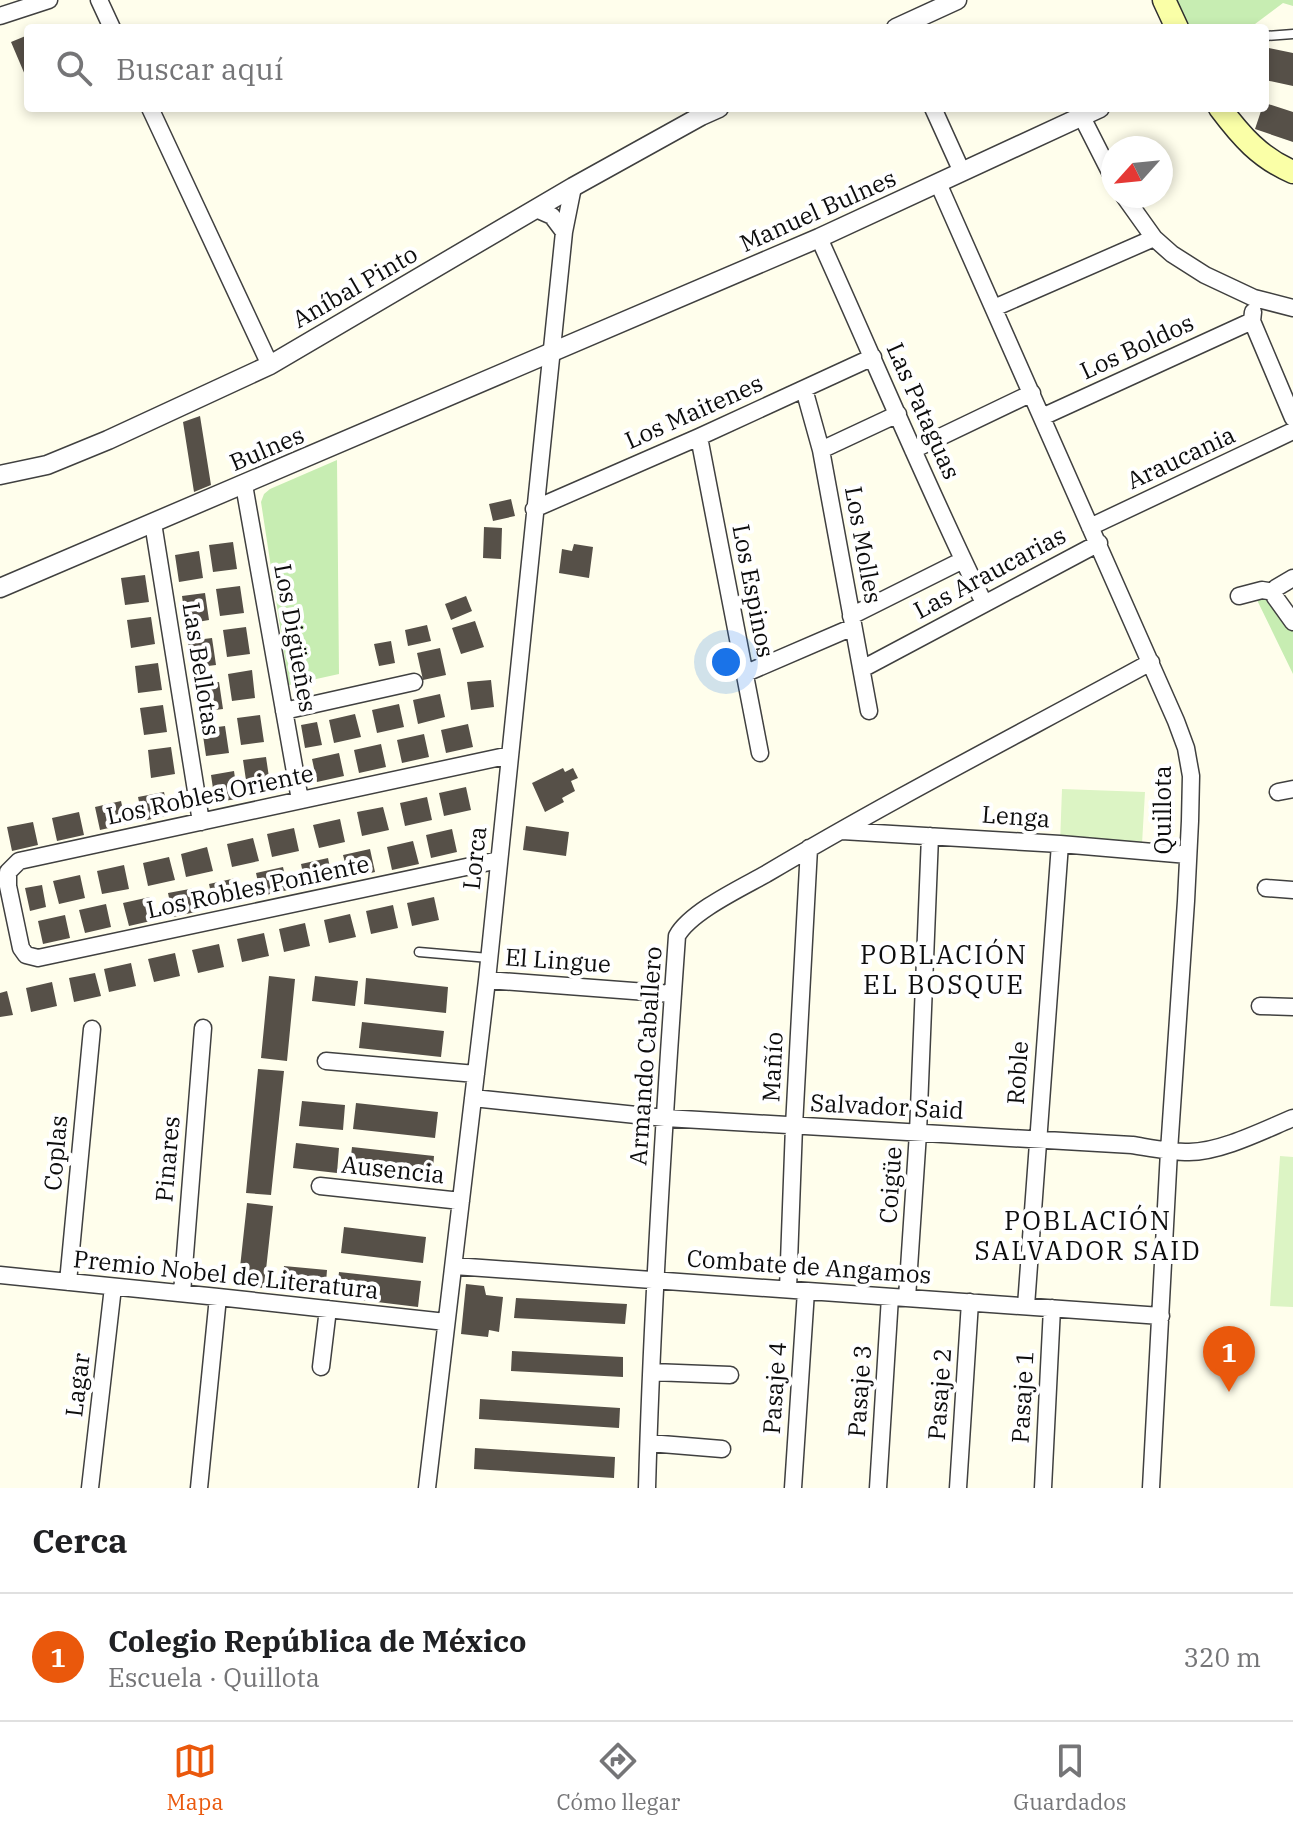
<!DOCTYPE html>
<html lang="es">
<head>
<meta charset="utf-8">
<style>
  body { margin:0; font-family:"IBM Plex Serif",serif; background:#f2f2f2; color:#202124 }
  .compass { position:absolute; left:1101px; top:136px; width:72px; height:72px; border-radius:50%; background:#fff; box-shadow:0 4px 12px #0003; rotate:243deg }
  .you { position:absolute; left:726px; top:662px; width:28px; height:28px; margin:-20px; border:6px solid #fff; border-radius:50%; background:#1a73e8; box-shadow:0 0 0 12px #1a73e833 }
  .badge { display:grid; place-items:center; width:52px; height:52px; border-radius:50%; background:#ea580c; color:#fff; font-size:26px; font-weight:700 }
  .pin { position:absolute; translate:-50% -66px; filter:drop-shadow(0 2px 4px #0008) }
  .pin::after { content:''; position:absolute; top:42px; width:28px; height:24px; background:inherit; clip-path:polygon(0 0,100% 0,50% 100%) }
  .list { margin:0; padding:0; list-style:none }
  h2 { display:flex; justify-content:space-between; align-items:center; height:104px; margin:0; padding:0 32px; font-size:34px }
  h2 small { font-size:26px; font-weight:400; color:#757577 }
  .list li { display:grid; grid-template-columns:52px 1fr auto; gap:24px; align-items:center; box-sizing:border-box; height:128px; padding:0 32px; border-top:2px solid #e0e0e0 }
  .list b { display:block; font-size:30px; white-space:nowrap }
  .list p { margin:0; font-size:26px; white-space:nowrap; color:#757577 }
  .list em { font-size:26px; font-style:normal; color:#757577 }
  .icon { flex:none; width:44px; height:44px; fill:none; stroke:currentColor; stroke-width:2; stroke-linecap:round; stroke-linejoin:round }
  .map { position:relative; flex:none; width:1293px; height:1488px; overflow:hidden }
  .search { position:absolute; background:#fff; box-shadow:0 4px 12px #0003; left:24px; right:24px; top:24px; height:88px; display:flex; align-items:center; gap:20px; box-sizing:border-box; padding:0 28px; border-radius:8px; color:#757577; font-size:30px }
  .sheet { height:232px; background:#fff }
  nav { display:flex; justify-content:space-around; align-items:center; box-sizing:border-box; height:112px; border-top:2px solid #e0e0e0; background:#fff; font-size:22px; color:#757577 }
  nav a { display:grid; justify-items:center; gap:4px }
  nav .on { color:#ea580c }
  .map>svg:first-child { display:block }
</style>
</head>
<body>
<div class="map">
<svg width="1293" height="1488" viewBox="0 0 1293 1488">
  <rect width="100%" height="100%" fill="#fffeec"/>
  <!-- green -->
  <path fill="#c7edb2" d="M 1177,0 L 1293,0 L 1293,6 L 1283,3 L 1255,24 L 1246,28 L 1188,28 Z
    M 337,460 L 339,674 L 289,685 L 261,502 L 264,494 L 270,489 Z
    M 1268,597 L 1293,631 L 1293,674 L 1257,600 Z"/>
  <!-- pitch -->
  <path fill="#dcf4c4" d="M 1062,789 L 1145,792 L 1142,844 L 1060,844 Z
    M 1280,1156 L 1293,1157 L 1293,1307 L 1270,1306 Z"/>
  <!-- building -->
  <path fill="#565048" d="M 28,35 L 28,82 L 11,42 Z
    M 1269,48 L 1293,53 L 1293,86 L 1265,80 L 1265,69 Z
    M 1265,103 L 1293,112 L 1293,142 L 1255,129 L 1262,108 L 1265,108 Z
    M 200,416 L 211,485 L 194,492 L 183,422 Z
    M 511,499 L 515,516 L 493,521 L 489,504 Z
    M 484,527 L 502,528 L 501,559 L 483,558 Z
    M 233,542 L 237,569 L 213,572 L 209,545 Z
    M 574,544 L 593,547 L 589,578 L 559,573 L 562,549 L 572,551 Z
    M 199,551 L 203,578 L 179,582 L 175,555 Z
    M 145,575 L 149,602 L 125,605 L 121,578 Z
    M 240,586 L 244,613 L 220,616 L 216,589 Z
    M 205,593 L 209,620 L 186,624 L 182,596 Z
    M 466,596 L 472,611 L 451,620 L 445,604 Z
    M 151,617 L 155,644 L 131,648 L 127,620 Z
    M 475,621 L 484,647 L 461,654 L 452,628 Z
    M 427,625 L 431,641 L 408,646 L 405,630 Z
    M 246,627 L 250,654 L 227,657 L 223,630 Z
    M 212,638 L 216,665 L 192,668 L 188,641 Z
    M 391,641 L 395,663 L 379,666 L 374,644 Z
    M 440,648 L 446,675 L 423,680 L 417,653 Z
    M 158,663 L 162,690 L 138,693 L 135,666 Z
    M 252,670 L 255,698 L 232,701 L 228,674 Z
    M 491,680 L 494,707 L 471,710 L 467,682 Z
    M 219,682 L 223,709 L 199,712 L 196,685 Z
    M 440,694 L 445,717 L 418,724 L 413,700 Z
    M 399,704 L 404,727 L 377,733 L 372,710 Z
    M 163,705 L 167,732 L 144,735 L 140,708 Z
    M 355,714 L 361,737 L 334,743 L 329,720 Z
    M 260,715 L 264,742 L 241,745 L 237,718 Z
    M 317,722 L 322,745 L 305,748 L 301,725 Z
    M 468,724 L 473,747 L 446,753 L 441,730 Z
    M 225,726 L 229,753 L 206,756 L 202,729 Z
    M 424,734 L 429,757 L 402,763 L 397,740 Z
    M 381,744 L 386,767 L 359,773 L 354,750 Z
    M 171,747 L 175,774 L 151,778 L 148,750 Z
    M 339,753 L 344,776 L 317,782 L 312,759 Z
    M 266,757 L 270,784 L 247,787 L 243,760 Z
    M 563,768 L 565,772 L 573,768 L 578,778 L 571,781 L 575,791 L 562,798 L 564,802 L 545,812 L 532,783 Z
    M 234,771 L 238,799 L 215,802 L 211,775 Z
    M 466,787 L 471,810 L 444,816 L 439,793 Z
    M 164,792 L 169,815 L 143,821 L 138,797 Z
    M 427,797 L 432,820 L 405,826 L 400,803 Z
    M 121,801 L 126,824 L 100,830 L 95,807 Z
    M 383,807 L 389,830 L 362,836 L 357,812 Z
    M 79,812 L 84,835 L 57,841 L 52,818 Z
    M 340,819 L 345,842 L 319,848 L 313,825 Z
    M 33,822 L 38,845 L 12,851 L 7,827 Z
    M 526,826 L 569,832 L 566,856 L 523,850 Z
    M 294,828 L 299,851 L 272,857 L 267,834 Z
    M 452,829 L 457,852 L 431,858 L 426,835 Z
    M 253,838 L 259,861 L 232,867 L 227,844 Z
    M 413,841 L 419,864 L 392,870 L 387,847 Z
    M 207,847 L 213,871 L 186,877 L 181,854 Z
    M 370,849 L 375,872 L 349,878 L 343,855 Z
    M 169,857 L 175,880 L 148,886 L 143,863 Z
    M 328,858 L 333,882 L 306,888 L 301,864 Z
    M 124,865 L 129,889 L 102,894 L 97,871 Z
    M 283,867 L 288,890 L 261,896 L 256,873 Z
    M 80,875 L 85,898 L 59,904 L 53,881 Z
    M 236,878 L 241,902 L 214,907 L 209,884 Z
    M 42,885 L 46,907 L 30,911 L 25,888 Z
    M 195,888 L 200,911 L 173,917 L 168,893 Z
    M 150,897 L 155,920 L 129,926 L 123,903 Z
    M 434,897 L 439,920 L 412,926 L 407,903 Z
    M 106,904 L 111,927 L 85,933 L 79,910 Z
    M 393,905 L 398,928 L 371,934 L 366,911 Z
    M 350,914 L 356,937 L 329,943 L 324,920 Z
    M 65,915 L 70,938 L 43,944 L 38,921 Z
    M 305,923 L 310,946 L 284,952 L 279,929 Z
    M 264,933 L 269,956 L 242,962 L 237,939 Z
    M 219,944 L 224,967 L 198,973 L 192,950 Z
    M 175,953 L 180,976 L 154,982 L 148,959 Z
    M 131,963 L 136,986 L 109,992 L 104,969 Z
    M 95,973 L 101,996 L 74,1002 L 69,978 Z
    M 269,976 L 295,979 L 287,1061 L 261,1058 Z
    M 315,976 L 358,981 L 355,1006 L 312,1001 Z
    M 366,978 L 448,987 L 446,1013 L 364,1004 Z
    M 52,982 L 57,1006 L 31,1012 L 26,988 Z
    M 7,991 L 13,1015 L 0,1017 L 0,993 Z
    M 362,1022 L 444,1031 L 441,1057 L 359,1048 Z
    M 258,1069 L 284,1071 L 271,1195 L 246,1193 Z
    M 302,1101 L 345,1105 L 343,1130 L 299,1126 Z
    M 356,1103 L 438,1112 L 435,1138 L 353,1129 Z
    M 296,1143 L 339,1148 L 337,1173 L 293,1168 Z
    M 352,1147 L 434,1156 L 432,1182 L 349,1173 Z
    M 247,1203 L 273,1206 L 264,1288 L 238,1286 Z
    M 344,1227 L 426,1237 L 423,1263 L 341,1253 Z
    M 284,1266 L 327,1270 L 325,1295 L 281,1291 Z
    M 339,1272 L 421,1281 L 418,1307 L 336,1297 Z
    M 466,1284 L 484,1286 L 486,1295 L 503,1297 L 499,1332 L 489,1330 L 488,1337 L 461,1334 Z
    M 516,1298 L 627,1304 L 625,1324 L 514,1318 Z
    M 512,1351 L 623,1357 L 623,1377 L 511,1371 Z
    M 480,1399 L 620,1408 L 619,1428 L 479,1419 Z
    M 475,1448 L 615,1457 L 614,1478 L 474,1469 Z"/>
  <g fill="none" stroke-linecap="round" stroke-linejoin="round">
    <defs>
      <path id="service" d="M 1265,36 L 1293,34
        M 419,952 L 489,958"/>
      <path id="minor" d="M 99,0 L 112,28
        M 0,16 L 49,0
        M 150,108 L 270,365
        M 933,108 L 962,172
        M 1082,117 L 1113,178
        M 938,183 L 1176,721 L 1186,748 L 1191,776 L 1190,821 L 1186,901 L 1169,1151 L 1151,1488
        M 1124,196 L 1154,238 L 1172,254 L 1205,275 L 1254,298 L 1293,308
        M 536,209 L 552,216 L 564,232
        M 819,238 C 874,359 925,483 984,603
        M 994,308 L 1154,238
        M 1253,312 L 1252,321 L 1293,418
        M 804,389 L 821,450 L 869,711
        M 1042,417 L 1252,321
        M 699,437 L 760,753
        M 821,450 L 898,414
        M 913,450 L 1032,393
        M 244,485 L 300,800
        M 534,509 L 699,437 L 873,357
        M 153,523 L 201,822
        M 1090,527 L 1293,431
        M 1274,592 L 1275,597 L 1293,622
        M 1239,596 L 1262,590 L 1274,592 L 1276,588 L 1293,578
        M 851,616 L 963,560
        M 862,669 L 1099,543
        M 744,674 L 853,627
        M 284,711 L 414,682
        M 1278,792 L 1293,789
        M 842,831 L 1060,844 L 1188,855
        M 499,860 L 38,958 L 26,955 L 21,948 L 8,886 L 8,872 L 19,861 L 510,755
        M 1266,888 L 1293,890
        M 487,980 L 673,994
        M 1260,1006 L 1293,1007
        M 326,1061 L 476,1074
        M 473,1098 L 665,1118 L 1132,1145 C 1151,1148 1170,1152 1189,1152 C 1221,1152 1264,1130 1293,1118
        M 320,1186 L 461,1201
        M 454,1266 L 1161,1316
        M 0,1275 L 218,1297 L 446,1322
        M 68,1282 L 92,1029
        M 788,1289 L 794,1126 L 809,848
        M 182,1293 L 203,1028
        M 907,1298 L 918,1133 L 930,836
        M 1026,1306 L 1060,844
        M 321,1367 L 328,1309
        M 652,1372 L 730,1375
        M 649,1443 L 722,1449
        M 90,1488 L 113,1287
        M 199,1488 L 218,1297
        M 427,1488 L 487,980 L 564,232 L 573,187
        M 647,1488 C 652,1304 664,1119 677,936 C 690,912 741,888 766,874 C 892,799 1023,732 1151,662
        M 793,1488 L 806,1291
        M 878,1488 L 890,1297
        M 958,1488 L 970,1302
        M 1043,1488 L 1052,1308"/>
      <path id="tertiary" d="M 896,28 L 957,0
        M 0,475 L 47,465 L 108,440 L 270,365 L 573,187 L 701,116 L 719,108
        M 0,588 L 819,238 L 1100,108"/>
      <path id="secondary" d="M 1164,0 L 1177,28
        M 1220,108 C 1241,136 1260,158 1293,172"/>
    </defs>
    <!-- service casing -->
    <use href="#service" stroke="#404040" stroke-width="11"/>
    <!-- minor casing -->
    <use href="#minor" stroke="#404040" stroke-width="19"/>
    <!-- tertiary casing -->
    <use href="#tertiary" stroke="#404040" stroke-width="21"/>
    <!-- secondary casing -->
    <use href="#secondary" stroke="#2f2f2f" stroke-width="25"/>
    <!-- service -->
    <use href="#service" stroke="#fff" stroke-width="8"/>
    <!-- minor -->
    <use href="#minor" stroke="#fff" stroke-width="16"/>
    <!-- tertiary -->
    <use href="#tertiary" stroke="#fff" stroke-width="18"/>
    <!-- secondary -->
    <use href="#secondary" stroke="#faffa7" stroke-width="22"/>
  </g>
  <g text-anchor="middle" stroke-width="8" stroke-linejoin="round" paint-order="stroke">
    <!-- street labels -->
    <g font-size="24" fill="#0d0d0d" stroke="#fff">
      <text transform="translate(818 211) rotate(-24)" y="8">Manuel Bulnes</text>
      <text transform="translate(355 287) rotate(-30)" y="8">Aníbal Pinto</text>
      <text transform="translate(1137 347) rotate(-25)" y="8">Los Boldos</text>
      <text transform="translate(923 411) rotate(66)" y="8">Las Pataguas</text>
      <text transform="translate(694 412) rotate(-24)" y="8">Los Maitenes</text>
      <text transform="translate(267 449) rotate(-23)" y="8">Bulnes</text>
      <text transform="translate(1181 458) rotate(-25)" y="8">Araucania</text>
      <text transform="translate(863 545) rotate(80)" y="8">Los Molles</text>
      <text transform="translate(990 573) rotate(-28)" y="8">Las Araucarias</text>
      <text transform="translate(753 591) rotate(79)" y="8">Los Espinos</text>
      <text transform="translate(295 638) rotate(80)" y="8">Los Digüeñes</text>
      <text transform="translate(201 669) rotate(81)" y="8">Las Bellotas</text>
      <text transform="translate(210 795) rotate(-12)" y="8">Los Robles Oriente</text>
      <text transform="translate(1163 810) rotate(-90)" y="8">Quillota</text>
      <text transform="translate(1016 817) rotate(4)" y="8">Lenga</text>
      <text transform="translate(475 858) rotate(-84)" y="8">Lorca</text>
      <text transform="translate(258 887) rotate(-12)" y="8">Los Robles Poniente</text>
      <text transform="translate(558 961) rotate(4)" y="8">El Lingue</text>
      <text transform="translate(646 1056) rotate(-86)" y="8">Armando Caballero</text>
      <text transform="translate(773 1067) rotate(-87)" y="8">Mañío</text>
      <text transform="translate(1018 1073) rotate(-86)" y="8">Roble</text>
      <text transform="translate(887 1107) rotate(3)" y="8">Salvador Said</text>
      <text transform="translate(56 1153) rotate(-85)" y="8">Coplas</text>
      <text transform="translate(168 1159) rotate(-85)" y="8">Pinares</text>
      <text transform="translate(393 1170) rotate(6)" y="8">Ausencia</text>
      <text transform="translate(891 1185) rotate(-86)" y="8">Coigüe</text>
      <text transform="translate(809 1267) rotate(4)" y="8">Combate de Angamos</text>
      <text transform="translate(226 1275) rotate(6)" y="8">Premio Nobel de Literatura</text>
      <text transform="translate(78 1385) rotate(-83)" y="8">Lagar</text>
      <text transform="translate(775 1388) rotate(-86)" y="8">Pasaje 4</text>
      <text transform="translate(860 1391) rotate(-86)" y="8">Pasaje 3</text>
      <text transform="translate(940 1394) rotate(-86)" y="8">Pasaje 2</text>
      <text transform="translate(1023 1397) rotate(-87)" y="8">Pasaje 1</text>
    </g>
    <!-- neighbourhood labels -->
    <g font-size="26" letter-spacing="2" fill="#0d0d0d" stroke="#fff">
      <text x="944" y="964">POBLACIÓN<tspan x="944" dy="30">EL BOSQUE</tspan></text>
      <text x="1088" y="1230">POBLACIÓN<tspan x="1088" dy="30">SALVADOR SAID</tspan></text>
    </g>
  </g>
</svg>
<svg class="compass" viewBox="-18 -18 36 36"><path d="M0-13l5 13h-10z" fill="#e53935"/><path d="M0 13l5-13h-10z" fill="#757577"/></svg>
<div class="you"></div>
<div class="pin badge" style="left:1229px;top:1392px">1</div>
<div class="search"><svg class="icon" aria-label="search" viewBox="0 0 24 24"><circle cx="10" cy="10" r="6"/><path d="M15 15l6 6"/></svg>Buscar aquí</div>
</div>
<section class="sheet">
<h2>Cerca<small></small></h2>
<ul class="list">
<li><span class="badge">1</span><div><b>Colegio República de México</b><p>Escuela · Quillota</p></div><em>320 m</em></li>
</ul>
</section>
<nav>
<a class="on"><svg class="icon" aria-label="map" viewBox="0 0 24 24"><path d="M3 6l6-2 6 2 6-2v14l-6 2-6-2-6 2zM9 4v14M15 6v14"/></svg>Mapa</a>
<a><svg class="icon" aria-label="directions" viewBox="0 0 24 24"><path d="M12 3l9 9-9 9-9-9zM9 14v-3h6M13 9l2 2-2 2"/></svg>Cómo llegar</a>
<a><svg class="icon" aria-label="saved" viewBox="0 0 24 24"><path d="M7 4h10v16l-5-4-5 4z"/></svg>Guardados</a>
</nav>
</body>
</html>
